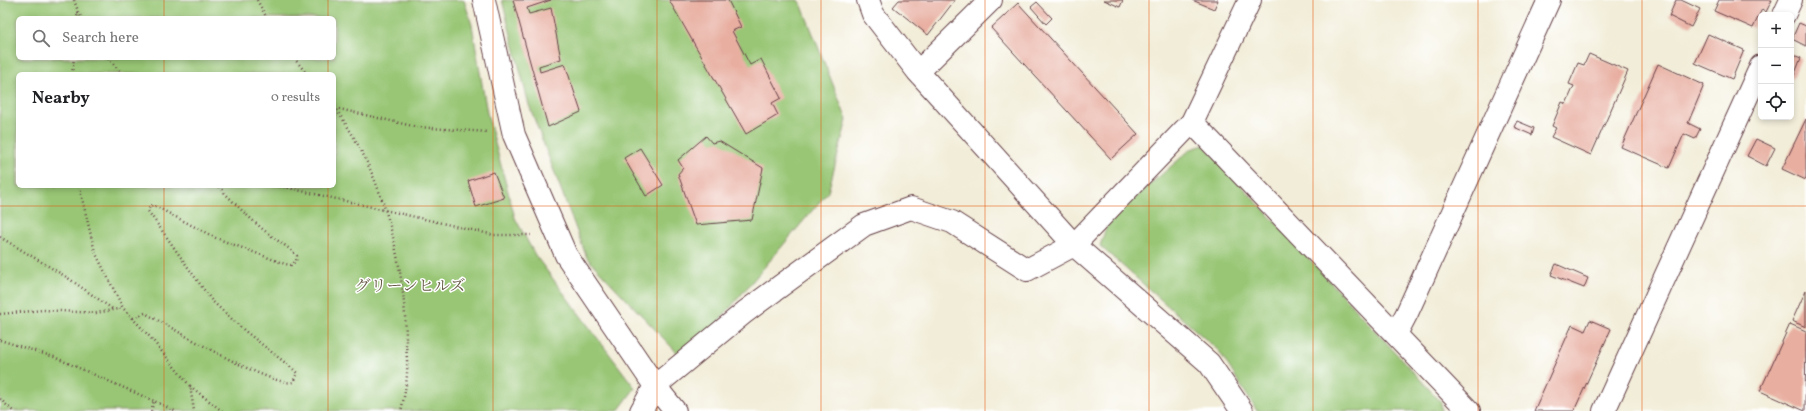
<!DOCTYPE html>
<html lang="en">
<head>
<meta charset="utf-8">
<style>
  body { margin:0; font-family:Vollkorn,"Noto Serif JP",serif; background:#f2f2f2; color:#202124 }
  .controls { position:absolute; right:12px; top:12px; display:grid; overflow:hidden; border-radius:6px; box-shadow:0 2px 6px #0003 }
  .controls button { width:36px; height:36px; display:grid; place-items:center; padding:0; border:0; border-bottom:1px solid #e0e0e0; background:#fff; color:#202124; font:20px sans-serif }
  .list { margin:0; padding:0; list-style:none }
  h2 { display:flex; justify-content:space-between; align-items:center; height:52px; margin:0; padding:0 16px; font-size:17px }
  h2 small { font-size:13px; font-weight:400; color:#757577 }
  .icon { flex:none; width:22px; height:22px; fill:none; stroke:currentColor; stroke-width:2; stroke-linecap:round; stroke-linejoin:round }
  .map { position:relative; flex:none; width:1806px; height:411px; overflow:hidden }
  .search { position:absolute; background:#fff; box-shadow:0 2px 6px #0003; left:16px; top:16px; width:320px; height:44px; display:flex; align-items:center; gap:10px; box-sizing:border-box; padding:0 14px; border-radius:6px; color:#757577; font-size:15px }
  .panel { position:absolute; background:#fff; box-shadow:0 2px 6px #0003; left:16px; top:72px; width:320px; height:116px; border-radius:6px }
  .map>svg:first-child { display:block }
</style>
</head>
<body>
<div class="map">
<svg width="1806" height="411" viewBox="0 0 1806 411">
  <rect width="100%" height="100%" fill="#fff"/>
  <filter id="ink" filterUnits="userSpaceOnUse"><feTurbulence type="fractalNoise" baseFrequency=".025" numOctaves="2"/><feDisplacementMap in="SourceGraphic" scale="8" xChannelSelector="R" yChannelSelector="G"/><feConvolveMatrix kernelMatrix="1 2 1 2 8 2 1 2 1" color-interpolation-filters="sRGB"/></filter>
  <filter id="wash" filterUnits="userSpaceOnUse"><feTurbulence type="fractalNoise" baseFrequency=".012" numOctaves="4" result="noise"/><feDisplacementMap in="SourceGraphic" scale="16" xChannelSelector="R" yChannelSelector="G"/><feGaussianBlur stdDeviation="0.9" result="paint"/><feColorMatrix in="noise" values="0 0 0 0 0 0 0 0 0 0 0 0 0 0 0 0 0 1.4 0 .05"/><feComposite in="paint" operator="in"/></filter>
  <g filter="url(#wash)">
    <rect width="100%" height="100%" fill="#f2edd8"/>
    <!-- green -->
    <path fill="#98c675" stroke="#717250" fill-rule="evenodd" d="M 0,0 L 464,0 L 472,25 L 487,113 L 515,218 L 535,255 L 635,388 L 618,411 L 0,411 ZM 18,18 L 334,18 L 334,58 L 18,58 ZM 18,74 L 334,74 L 334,186 L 18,186 Z
      M 502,0 L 798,0 L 802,6 L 847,120 L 828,192 L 685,361 L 587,258 L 529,105 Z
      M 1204,145 L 1441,402 L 1442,411 L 1257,411 L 1219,351 L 1100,246 L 1108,221 L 1191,149 Z"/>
    <g id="blocks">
      <!-- building -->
      <path fill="#e8afa1" d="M 513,0 L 551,0 L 527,8 L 529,14 L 551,8 L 561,59 L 539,66 L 540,72 L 565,64 L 581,112 L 548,127 Z
        M 669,0 L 728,0 L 741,27 L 732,31 L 750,65 L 761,59 L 781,98 L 772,103 L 778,115 L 746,134 Z
        M 899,0 L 955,0 L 928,35 L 893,7 Z
        M 1104,0 L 1123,0 L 1120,7 Z
        M 1192,0 L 1218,0 L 1214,9 Z
        M 1676,0 L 1681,0 L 1700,9 L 1691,27 L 1669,16 Z
        M 1719,0 L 1772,0 L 1766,12 L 1762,9 L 1753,28 L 1714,11 Z
        M 1037,2 L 1052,18 L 1046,24 L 1031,7 Z
        M 1018,3 L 1138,134 L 1111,159 L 991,28 Z
        M 1799,23 L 1806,26 L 1806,46 L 1792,39 Z
        M 1708,34 L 1744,50 L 1732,79 L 1695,63 Z
        M 1589,54 L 1628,71 L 1591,155 L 1551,137 L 1556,128 L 1552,126 L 1562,102 L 1566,104 L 1574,86 L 1569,84 L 1578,63 L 1584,65 Z
        M 1791,54 L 1801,58 L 1793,78 L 1791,77 Z
        M 1658,64 L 1704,85 L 1688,123 L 1700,129 L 1695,139 L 1684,134 L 1669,168 L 1621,147 Z
        M 1806,119 L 1806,180 L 1782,169 Z
        M 1517,121 L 1534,128 L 1532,135 L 1514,127 Z
        M 706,136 L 712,143 L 719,141 L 763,168 L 752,220 L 696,225 L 678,174 L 683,168 L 678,160 Z
        M 1756,139 L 1775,148 L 1766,166 L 1747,156 Z
        M 640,148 L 663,185 L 646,196 L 624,158 Z
        M 494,172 L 504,198 L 476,207 L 468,181 Z
        M 1556,264 L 1588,278 L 1584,288 L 1551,275 Z
        M 1806,290 L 1806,327 L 1792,321 Z
        M 1590,320 L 1611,329 L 1574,411 L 1534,411 L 1572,325 L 1585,331 Z
        M 1790,324 L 1806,331 L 1805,411 L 1760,391 Z"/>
    </g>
  </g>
  <g filter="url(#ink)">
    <use href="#blocks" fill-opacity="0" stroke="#633e45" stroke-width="1"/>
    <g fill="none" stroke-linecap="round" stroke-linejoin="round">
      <defs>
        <path id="minor" d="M 484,0 L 514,135 L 566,255 L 655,386 L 675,411
          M 868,0 L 873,14 L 918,72 L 1074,245 L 1209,363 L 1242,411
          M 1784,15 L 1791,0
          M 918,72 L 991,0
          M 1192,122 L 1469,411
          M 1396,334 L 1407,313 L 1549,0
          M 641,411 L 655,386 L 745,312 L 864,225 L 911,208 L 952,222 L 1027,270 L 1074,245 L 1192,122 L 1250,0
          M 1604,411 L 1761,66"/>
      </defs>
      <!-- minor casing -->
      <use href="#minor" stroke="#633e45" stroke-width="24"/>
      <!-- path -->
      <path stroke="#633e45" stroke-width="2.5" stroke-dasharray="1 3" stroke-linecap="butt" d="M 74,0 L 78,11 L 77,18
        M 257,0 L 267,18
        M 78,12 L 82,18
        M 108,58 L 122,74
        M 294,58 L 307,74
        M 72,74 L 74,58
        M 334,107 C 383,172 406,264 406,345 C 407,357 408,372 406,384 C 405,393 403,402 401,411
        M 335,108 L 417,127 L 488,132
        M 79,186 L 95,252 L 123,308 L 150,337 L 190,386 L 194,411
        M 280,186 L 494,235 L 531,235
        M 0,237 L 68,278 L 114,310
        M 0,314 L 43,310 L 96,313 L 123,308
        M 133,318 L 145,313 C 169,326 272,388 293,382 L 297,373 L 293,369 L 245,331 L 212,301 L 148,211 L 150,206 L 153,205 L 216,238 L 285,264 L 291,265 L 296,261 L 297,256 C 289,247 279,242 270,235 C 251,220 234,203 218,186
        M 0,340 L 54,357 L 154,401
        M 190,386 L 222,411
        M 0,399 L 13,411
        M 151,411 L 154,401 L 175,411"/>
      <!-- minor -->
      <use href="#minor" stroke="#fff" stroke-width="22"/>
    </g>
  </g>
  <!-- grid -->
  <path fill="none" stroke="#e8590c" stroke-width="1" stroke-opacity="0.55" d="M 164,0 L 164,18M 328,0 L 328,18M 493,0 L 493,411M 657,0 L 657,411M 821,0 L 821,411M 985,0 L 985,411M 1149,0 L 1149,411M 1313,0 L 1313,411M 1478,0 L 1478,411M 1642,0 L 1642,411M 164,58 L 164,74M 328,58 L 328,74M 164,186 L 164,411M 328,186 L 328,411M 0,206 L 1806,206"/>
  <g text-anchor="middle" stroke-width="3" stroke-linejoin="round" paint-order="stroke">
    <!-- park labels -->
    <g font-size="16" fill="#655945" stroke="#fff">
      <text x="410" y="291">グリーンヒルズ</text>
    </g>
  </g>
</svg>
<div class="controls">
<button>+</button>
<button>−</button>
<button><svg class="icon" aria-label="locate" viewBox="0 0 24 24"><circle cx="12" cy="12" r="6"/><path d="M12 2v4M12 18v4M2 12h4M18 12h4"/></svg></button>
</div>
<div class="search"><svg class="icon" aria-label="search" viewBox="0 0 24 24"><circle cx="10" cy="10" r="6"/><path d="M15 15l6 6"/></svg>Search here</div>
<section class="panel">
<h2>Nearby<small>0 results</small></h2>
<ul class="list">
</ul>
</section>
</div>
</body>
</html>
